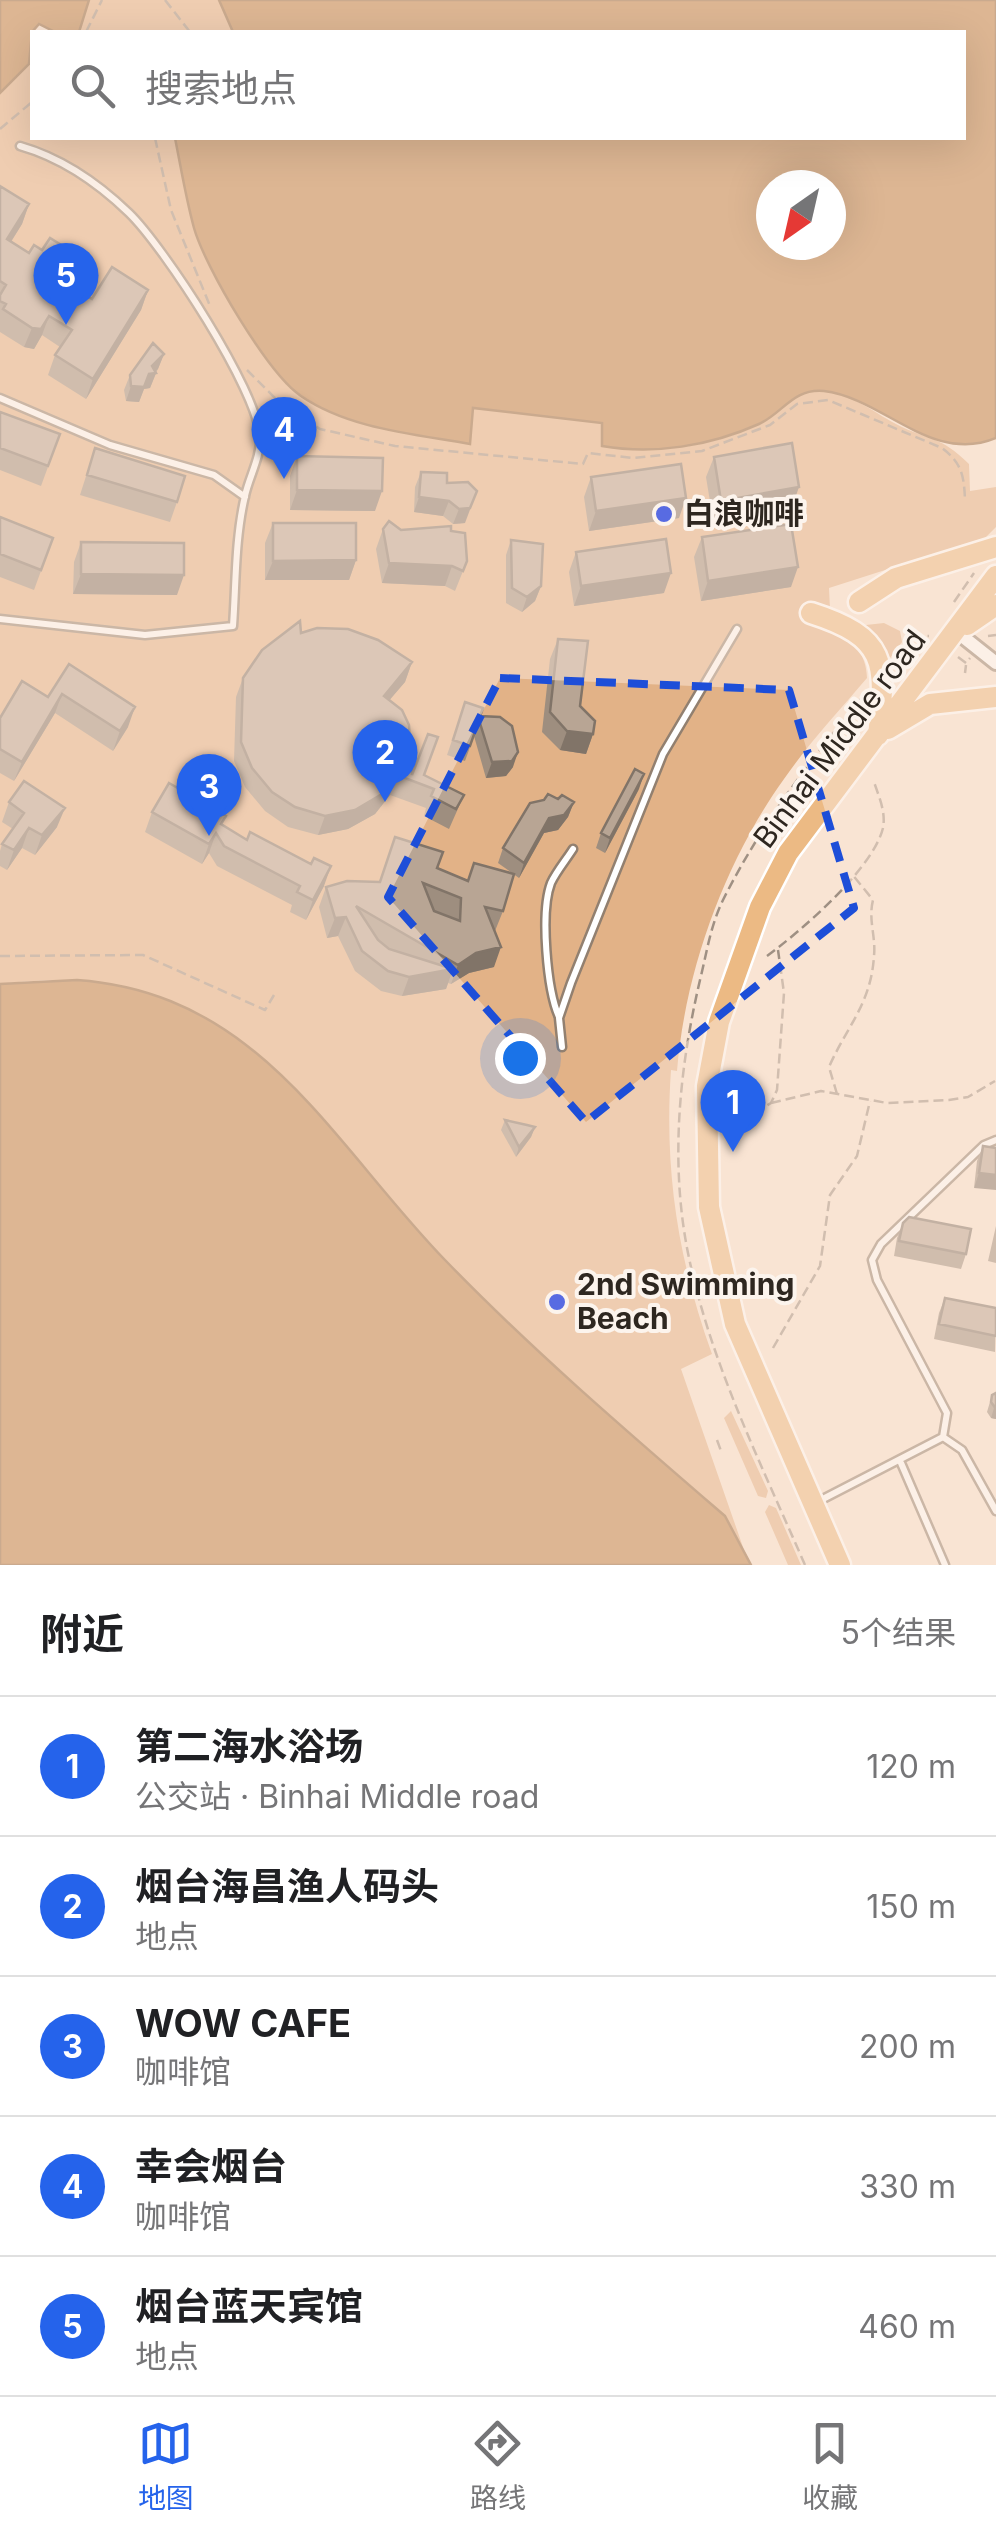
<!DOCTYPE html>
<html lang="zh">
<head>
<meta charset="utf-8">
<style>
  body { margin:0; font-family:Inter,"Noto Sans SC",sans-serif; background:#f2f2f2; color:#202124 }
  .compass { position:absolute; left:756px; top:170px; width:90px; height:90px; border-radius:50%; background:#fff; box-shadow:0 10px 40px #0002; rotate:214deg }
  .you { position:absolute; left:520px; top:1058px; width:35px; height:35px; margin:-25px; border:8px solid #fff; border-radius:50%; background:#1a73e8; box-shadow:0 0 0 15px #1a73e833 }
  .badge { display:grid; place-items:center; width:65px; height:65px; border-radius:50%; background:#2563eb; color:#fff; font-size:32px; font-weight:700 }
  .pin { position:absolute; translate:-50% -82px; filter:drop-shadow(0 2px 5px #0008) }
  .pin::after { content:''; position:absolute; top:52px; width:35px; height:30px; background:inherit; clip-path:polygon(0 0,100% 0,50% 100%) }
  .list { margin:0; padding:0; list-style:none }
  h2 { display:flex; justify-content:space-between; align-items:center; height:130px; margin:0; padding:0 40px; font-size:42px }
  h2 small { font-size:32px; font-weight:400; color:#757577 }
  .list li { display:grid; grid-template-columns:65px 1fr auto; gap:30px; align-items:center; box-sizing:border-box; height:140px; padding:0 40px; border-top:2px solid #e0e0e0 }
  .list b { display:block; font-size:38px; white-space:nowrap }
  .list p { margin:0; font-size:32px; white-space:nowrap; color:#757577 }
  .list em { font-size:32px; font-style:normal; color:#757577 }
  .icon { flex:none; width:55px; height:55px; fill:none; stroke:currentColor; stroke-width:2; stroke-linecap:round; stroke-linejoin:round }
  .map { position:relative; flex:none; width:996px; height:1565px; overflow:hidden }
  .search { position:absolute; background:#fff; box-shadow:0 10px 40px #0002; left:30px; right:30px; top:30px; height:110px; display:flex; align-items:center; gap:25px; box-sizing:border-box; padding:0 35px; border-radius:0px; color:#757577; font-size:38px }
  .sheet { height:830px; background:#fff }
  nav { display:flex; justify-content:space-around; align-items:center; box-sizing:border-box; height:140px; border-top:2px solid #e0e0e0; background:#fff; font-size:28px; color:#757577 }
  nav a { display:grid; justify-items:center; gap:5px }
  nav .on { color:#2563eb }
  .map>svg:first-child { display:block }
</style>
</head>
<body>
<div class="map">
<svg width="996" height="1565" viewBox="0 0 996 1565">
  <rect width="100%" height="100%" fill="#f9e4d3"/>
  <!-- green -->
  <path fill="#e2b287" d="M 89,0 L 219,0 L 233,32 L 79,32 Z
    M 32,49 L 32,138 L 175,138 L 195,232 L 301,396 L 344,418 L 470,443 L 472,408 L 602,423 L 602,446 C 653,455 713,447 760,424 C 782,413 791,391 819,391 C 849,391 871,411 896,424 C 929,441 940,435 969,464 L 970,491 L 996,487 L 996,527 L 985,538 L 829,588 L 831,630 C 853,643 866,651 867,678 C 839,711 809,743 784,779 C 725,861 685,971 677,1071 L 671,1070 C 664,1170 678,1260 712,1354 L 681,1369 L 744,1550 L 725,1516 C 631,1432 531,1351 444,1260 C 305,1113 238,954 0,984 L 0,93 L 29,64 Z
    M 884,623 L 900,631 L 902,642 L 887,662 L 857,626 Z
    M 731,1411 L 768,1491 L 766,1498 L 758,1496 L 724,1418 Z
    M 769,1505 L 776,1508 L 801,1565 L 788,1565 L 765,1512 Z"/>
  <!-- water -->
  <path fill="#ba7e46" stroke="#90643b" stroke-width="2.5" fill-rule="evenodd" d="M 0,0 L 89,0 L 79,32 L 55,32 L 39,24 L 32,32 L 29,64 L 0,93 Z
    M 219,0 L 996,0 L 996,438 C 932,465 883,398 824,391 C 793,388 783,413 759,424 C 710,446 654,455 602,446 L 602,423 L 473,408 L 470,444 C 414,434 349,429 301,396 C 268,374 205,267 194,228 C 186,199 181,168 175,138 L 964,138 L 964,32 L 233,32 ZM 831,185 L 831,245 L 771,245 L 771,185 Z
    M 77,980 C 260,993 331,1142 445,1260 C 532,1350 630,1434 725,1516 L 751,1565 L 0,1565 L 0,984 Z"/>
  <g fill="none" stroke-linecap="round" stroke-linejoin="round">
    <defs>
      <path id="lane" d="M 0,398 L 110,445 L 214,475 L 245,497
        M 0,619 L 145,635 L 233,626 C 236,584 235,538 245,496 C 249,477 261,457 260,437 C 258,391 164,247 129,213 C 98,183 62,158 20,146
        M 559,1017 C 547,990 540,912 551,883 C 556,872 566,860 573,849
        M 562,1047 L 559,1018 L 571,983 L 663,754 L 737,629
        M 943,1437 L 962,1450 L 996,1511
        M 901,1463 L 945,1565
        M 819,1501 L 943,1437 L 947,1413 L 877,1280 L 872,1260 L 881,1244 L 984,1145 L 996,1140"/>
      <path id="street" d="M 957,632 L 996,663"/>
      <path id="primary" d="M 859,602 L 896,578 L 996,547
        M 811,613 C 886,637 887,662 878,735
        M 967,625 L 996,605
        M 888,729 L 930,704 L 996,697
        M 840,1565 L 735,1324 L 709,1207 L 707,1086 L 719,1022 L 760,907 L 788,853 L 996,576"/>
    </defs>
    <!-- lane casing -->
    <use href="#lane" stroke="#928070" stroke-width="11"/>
    <!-- street casing -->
    <use href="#street" stroke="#928070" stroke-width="18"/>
    <!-- primary casing -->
    <use href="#primary" stroke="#fff" stroke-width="25"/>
    <!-- path -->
    <path stroke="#9f9083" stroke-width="2.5" stroke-dasharray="10 5" stroke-linecap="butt" d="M 165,0 L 190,32
      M 86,32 L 102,0
      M 0,129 L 32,102
      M 155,138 L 171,210 L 210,306
      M 247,370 L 282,405 L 320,429 L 395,446 L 583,464 L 588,453 L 633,458 L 702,451 L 770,425 L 797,404 L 828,400 L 942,448 C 962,463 964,476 965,500
      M 954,602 L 974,573
      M 988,636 L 996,635
      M 958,657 L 966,663 L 970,658
      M 895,663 L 918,636 L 929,636
      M 965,673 L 966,665
      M 0,956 L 143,955 L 265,1010 L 274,995
      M 767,956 C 801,931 873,869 883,828 C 886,812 879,797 874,782
      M 837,1094 L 829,1067 C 847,1026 871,1004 874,956 C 876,936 868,920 873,900 L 852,874
      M 771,1103 L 821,1091 L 887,1103 L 949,1100 L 968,1097 L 995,1081
      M 742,1121 L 771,1103 L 777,1090 L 784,993 L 778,950
      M 773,1348 L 820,1266 L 830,1195 L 857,1156 L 870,1101
      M 717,1440 L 721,1451
      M 805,1565 C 763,1468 714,1370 691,1267 C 669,1172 678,1074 700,980 C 707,952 710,927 723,900 C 761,824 811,759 865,694"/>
    <!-- lane -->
    <use href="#lane" stroke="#fff" stroke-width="6"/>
    <!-- street -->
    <use href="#street" stroke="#fff" stroke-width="12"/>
    <!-- primary -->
    <use href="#primary" stroke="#ecba84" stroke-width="20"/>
  </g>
  <!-- wall -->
  <path fill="#9e8e7f" d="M 0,186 L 29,204 L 22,224 L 11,242 L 29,253 L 72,273 L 69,284 L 92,299 L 148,290 L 141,310 L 86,399 L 48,375 L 55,355 L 60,347 L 42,335 L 34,349 L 24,347 L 0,332 Z
    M 164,354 L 150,388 L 144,389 L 139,402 L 126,401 L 124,390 L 130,375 Z
    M 0,412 L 60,434 L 41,486 L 0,470 Z
    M 95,448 L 177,502 L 170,522 L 80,495 Z
    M 297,456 L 375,511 L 290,510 L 290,476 Z
    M 714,457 L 792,507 L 713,520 L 706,477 Z
    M 421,472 L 447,483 L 465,523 L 453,524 L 443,516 L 414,512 L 415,487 Z
    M 591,477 L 679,518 L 589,531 L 584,497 Z
    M 0,517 L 53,538 L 34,590 L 0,577 Z
    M 273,523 L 356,560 L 349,580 L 265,580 L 265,543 Z
    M 383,529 L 451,531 L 467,561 L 455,591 L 445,586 L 382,583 L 376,549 Z
    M 702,537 L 791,587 L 701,601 L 694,557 Z
    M 511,540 L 541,586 L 535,601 L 522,612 L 506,603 L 506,555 Z
    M 81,542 L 177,595 L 73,594 L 74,562 Z
    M 576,552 L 664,593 L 574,606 L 569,572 Z
    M 301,633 L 412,662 L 405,682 L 389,700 L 412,775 L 424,775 L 464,795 L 449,829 L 424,816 L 426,808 L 390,795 L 375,814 L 348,829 L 318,835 L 288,827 L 265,811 L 245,787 L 234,761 L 236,697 L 243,678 Z
    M 558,639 L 580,706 L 593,734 L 586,754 L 560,750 L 542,732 L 550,659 Z
    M 69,664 L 128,727 L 113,751 L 55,713 L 14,781 L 0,773 L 0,718 L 48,697 Z
    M 465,702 L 480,716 L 513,767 L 506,776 L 486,778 L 474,736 L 465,761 L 447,755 Z
    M 639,789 L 605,853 L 596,848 L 601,833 Z
    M 558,799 L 574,802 L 568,817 L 558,830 L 544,833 L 519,878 L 498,863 L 503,848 Z
    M 9,802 L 57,827 L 35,855 L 22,848 L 7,870 L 0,866 L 0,851 L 2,844 L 13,829 L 2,822 Z
    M 152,812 L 226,816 L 222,825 L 324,886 L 306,920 L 290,912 L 292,905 L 217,866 L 209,853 L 202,864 L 145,832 Z
    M 474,863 L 503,911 L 495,931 L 494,967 L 469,973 L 451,984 L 448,983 L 446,989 L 402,996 L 381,991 L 355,971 L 338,936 L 327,938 L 319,907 L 326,887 L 379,882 L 437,868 L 468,880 Z
    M 505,1120 L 535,1127 L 531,1137 L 516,1157 L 501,1130 Z
    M 983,1146 L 996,1148 L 974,1188 L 977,1161 Z
    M 903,1223 L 966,1254 L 961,1269 L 894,1256 L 897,1238 Z
    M 996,1226 L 996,1263 L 988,1261 Z
    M 945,1298 L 996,1308 L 995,1352 L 934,1339 L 939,1313 Z
    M 996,1393 L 996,1419 L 991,1418 L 987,1412 L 992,1395 Z"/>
  <!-- shaded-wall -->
  <path fill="#817468" d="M 29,204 L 22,224 L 0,259 L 7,239 Z
    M 148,290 L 141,310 L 86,399 L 93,379 Z
    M 49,316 L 42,335 L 34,349 L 24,347 L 32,328 Z
    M 164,354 L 158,369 L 154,373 L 156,373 L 150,388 L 144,389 L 139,402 L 126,401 L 131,386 Z
    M 799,487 L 792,507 L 713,520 L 721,501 Z
    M 297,490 L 382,491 L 375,511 L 290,510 Z
    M 477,491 L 465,523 L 453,524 L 459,509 Z
    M 419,497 L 449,501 L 443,516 L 414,512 Z
    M 686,498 L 679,518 L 589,531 L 596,511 Z
    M 356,560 L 349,580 L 265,580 L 273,561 Z
    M 389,563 L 452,566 L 445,586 L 382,583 Z
    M 798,567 L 791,587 L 701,601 L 708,581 Z
    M 671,573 L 664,593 L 574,606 L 581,586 Z
    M 81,574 L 184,575 L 177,595 L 73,594 Z
    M 541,586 L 535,601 L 522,612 L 527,597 Z
    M 412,662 L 405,682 L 376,716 L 384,696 Z
    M 62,694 L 55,713 L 14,781 L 22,762 Z
    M 135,707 L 128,727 L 113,751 L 120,731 Z
    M 567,731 L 593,734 L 586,754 L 560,750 Z
    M 518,752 L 513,767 L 506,776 L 486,778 L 492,762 Z
    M 644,774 L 639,789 L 605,853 L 610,838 Z
    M 397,775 L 390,795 L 375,814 L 348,829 L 318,835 L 325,816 Z
    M 574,802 L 568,817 L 558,830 L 544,833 L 519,878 L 524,863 L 549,818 Z
    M 65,808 L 57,827 L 35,855 L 42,835 Z
    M 29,828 L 22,848 L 7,870 L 14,850 Z
    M 216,833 L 209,853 L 202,864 L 209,844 Z
    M 331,866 L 324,886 L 306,920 L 313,900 Z
    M 346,917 L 338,936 L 327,938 L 335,918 Z
    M 501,947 L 494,967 L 469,973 L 451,984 L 458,965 L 476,953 Z
    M 453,969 L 446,989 L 402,996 L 409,977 Z
    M 535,1127 L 531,1137 L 516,1157 L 519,1147 Z
    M 979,1173 L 996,1175 L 996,1190 L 974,1188 Z
    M 994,1408 L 996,1409 L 996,1419 L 991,1418 Z"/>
  <!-- building -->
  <path fill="#b8a594" stroke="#817468" stroke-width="2.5" fill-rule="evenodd" d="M 0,186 L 29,204 L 7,239 L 29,253 L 34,245 L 42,250 L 50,238 L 74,253 L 64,268 L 72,273 L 66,283 L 92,299 L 112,267 L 148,290 L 93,379 L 55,355 L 72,330 L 49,316 L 41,329 L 32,328 L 3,309 L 6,304 L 0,301 L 0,295 L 6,285 L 0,281 Z
    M 153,343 L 164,354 L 152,366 L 156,373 L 149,374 L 144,387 L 131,386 L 130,375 Z
    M 0,412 L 60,434 L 48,466 L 0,448 Z
    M 792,443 L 799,487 L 721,501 L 714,457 Z
    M 95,448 L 185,476 L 177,502 L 87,475 Z
    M 297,456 L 383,458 L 382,491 L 297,490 Z
    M 681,464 L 686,498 L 596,511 L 591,477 Z
    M 421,472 L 447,473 L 447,483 L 468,482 L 477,491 L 470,508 L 459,509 L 449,501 L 419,497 Z
    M 0,517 L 53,538 L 41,570 L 0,554 Z
    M 389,521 L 401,530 L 451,526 L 451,531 L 465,533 L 467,561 L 463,571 L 452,566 L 389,563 L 383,529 Z
    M 273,523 L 356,523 L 356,560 L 273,561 Z
    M 791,524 L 798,567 L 708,581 L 702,537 Z
    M 666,539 L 671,573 L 581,586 L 576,552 Z
    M 511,540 L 543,544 L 541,586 L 527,597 L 512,588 Z
    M 81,542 L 184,543 L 184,575 L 81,574 Z
    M 300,621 L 301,633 L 317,628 L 348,629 L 378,640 L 412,662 L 384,696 L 402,710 L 409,725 L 412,775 L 428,734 L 438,737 L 424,775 L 464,795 L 456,809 L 431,796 L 434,789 L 397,775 L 382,794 L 355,810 L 325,816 L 295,807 L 272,792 L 252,768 L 241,742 L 243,678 L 262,650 Z
    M 558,639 L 588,641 L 580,706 L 595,721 L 593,734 L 567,731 L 550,712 Z
    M 69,664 L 135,707 L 120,731 L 62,694 L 22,762 L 0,749 L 0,718 L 22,681 L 48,697 Z
    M 465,702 L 483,708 L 480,716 L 500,717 L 512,726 L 518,752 L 512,761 L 492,762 L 479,720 L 470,746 L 453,740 Z
    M 635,769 L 644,774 L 610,838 L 601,833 Z
    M 24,781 L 65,808 L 42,835 L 29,828 L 14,850 L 2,844 L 24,813 L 9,802 Z
    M 169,783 L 226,816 L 221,824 L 247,840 L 250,832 L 311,864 L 314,858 L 331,866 L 313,900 L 297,892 L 300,886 L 224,846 L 216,833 L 209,844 L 152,812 Z
    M 548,794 L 558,799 L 562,795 L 574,802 L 564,815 L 549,818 L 524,863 L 503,848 L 530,803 L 544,800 Z
    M 395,837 L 443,852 L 437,868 L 468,881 L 474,863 L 514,874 L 503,911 L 485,907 L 501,947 L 476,953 L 458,965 L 356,906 L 378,940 L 389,949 L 453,969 L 409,977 L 388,971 L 362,951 L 346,917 L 335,918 L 326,887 L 347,881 L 380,882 ZM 423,883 L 461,898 L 460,921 L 434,911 Z
    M 505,1120 L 527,1125 L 535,1127 L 519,1147 Z
    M 983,1146 L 996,1148 L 996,1175 L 979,1173 Z
    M 909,1217 L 971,1229 L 966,1254 L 899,1241 L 903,1223 Z
    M 945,1298 L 996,1308 L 996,1336 L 939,1324 Z
    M 996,1393 L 996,1409 L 991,1402 L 992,1395 Z"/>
  <!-- marked area -->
  <path d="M0 0H996V1565H0ZM 500,678 L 789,690 L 854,908 L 586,1122 L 388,897 Z" fill="#f9e4d3" fill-opacity=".55" fill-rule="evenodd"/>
  <path fill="none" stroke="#1d4ed8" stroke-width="8" stroke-dasharray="20 12" stroke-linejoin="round" d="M 500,678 L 789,690 L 854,908 L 586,1122 L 388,897 Z"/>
  <!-- markers -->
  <g fill="#586be2" stroke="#fcf4ed" stroke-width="4">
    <circle cx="664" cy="514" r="10"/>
    <circle cx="557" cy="1302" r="10"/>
  </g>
  <g text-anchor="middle" stroke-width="8" stroke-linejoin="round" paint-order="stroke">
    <!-- poi labels -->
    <g font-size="30" font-weight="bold" fill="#2e2720" stroke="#fcf4ed" text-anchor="start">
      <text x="684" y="524">白浪咖啡</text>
      <text x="577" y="1295">2nd Swimming<tspan x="577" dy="34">Beach</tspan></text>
    </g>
    <!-- street labels -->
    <g font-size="30" fill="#2e2720" stroke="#fcf4ed">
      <text transform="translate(840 739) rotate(-53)" y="10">Binhai Middle road</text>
    </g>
  </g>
</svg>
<svg class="compass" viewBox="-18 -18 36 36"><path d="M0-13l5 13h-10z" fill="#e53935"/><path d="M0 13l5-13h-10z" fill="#757577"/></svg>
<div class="you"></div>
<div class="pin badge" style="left:733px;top:1152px">1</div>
<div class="pin badge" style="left:385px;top:802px">2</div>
<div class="pin badge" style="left:209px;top:836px">3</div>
<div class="pin badge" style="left:284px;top:479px">4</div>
<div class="pin badge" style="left:66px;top:325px">5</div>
<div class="search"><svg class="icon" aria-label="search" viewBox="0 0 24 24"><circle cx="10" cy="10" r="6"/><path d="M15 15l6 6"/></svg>搜索地点</div>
</div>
<section class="sheet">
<h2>附近<small>5个结果</small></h2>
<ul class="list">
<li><span class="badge">1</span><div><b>第二海水浴场</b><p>公交站 · Binhai Middle road</p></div><em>120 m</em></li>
<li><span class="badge">2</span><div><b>烟台海昌渔人码头</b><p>地点</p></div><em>150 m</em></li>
<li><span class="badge">3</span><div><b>WOW CAFE</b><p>咖啡馆</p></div><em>200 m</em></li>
<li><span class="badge">4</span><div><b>幸会烟台</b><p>咖啡馆</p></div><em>330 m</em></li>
<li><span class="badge">5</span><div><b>烟台蓝天宾馆</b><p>地点</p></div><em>460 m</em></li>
</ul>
</section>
<nav>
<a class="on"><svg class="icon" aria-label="map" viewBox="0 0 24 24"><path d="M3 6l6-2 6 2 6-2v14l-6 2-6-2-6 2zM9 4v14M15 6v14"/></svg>地图</a>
<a><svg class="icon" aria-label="directions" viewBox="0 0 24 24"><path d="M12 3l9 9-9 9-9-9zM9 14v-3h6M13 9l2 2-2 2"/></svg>路线</a>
<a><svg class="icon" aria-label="saved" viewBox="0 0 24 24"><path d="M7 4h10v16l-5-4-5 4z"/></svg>收藏</a>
</nav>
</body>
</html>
